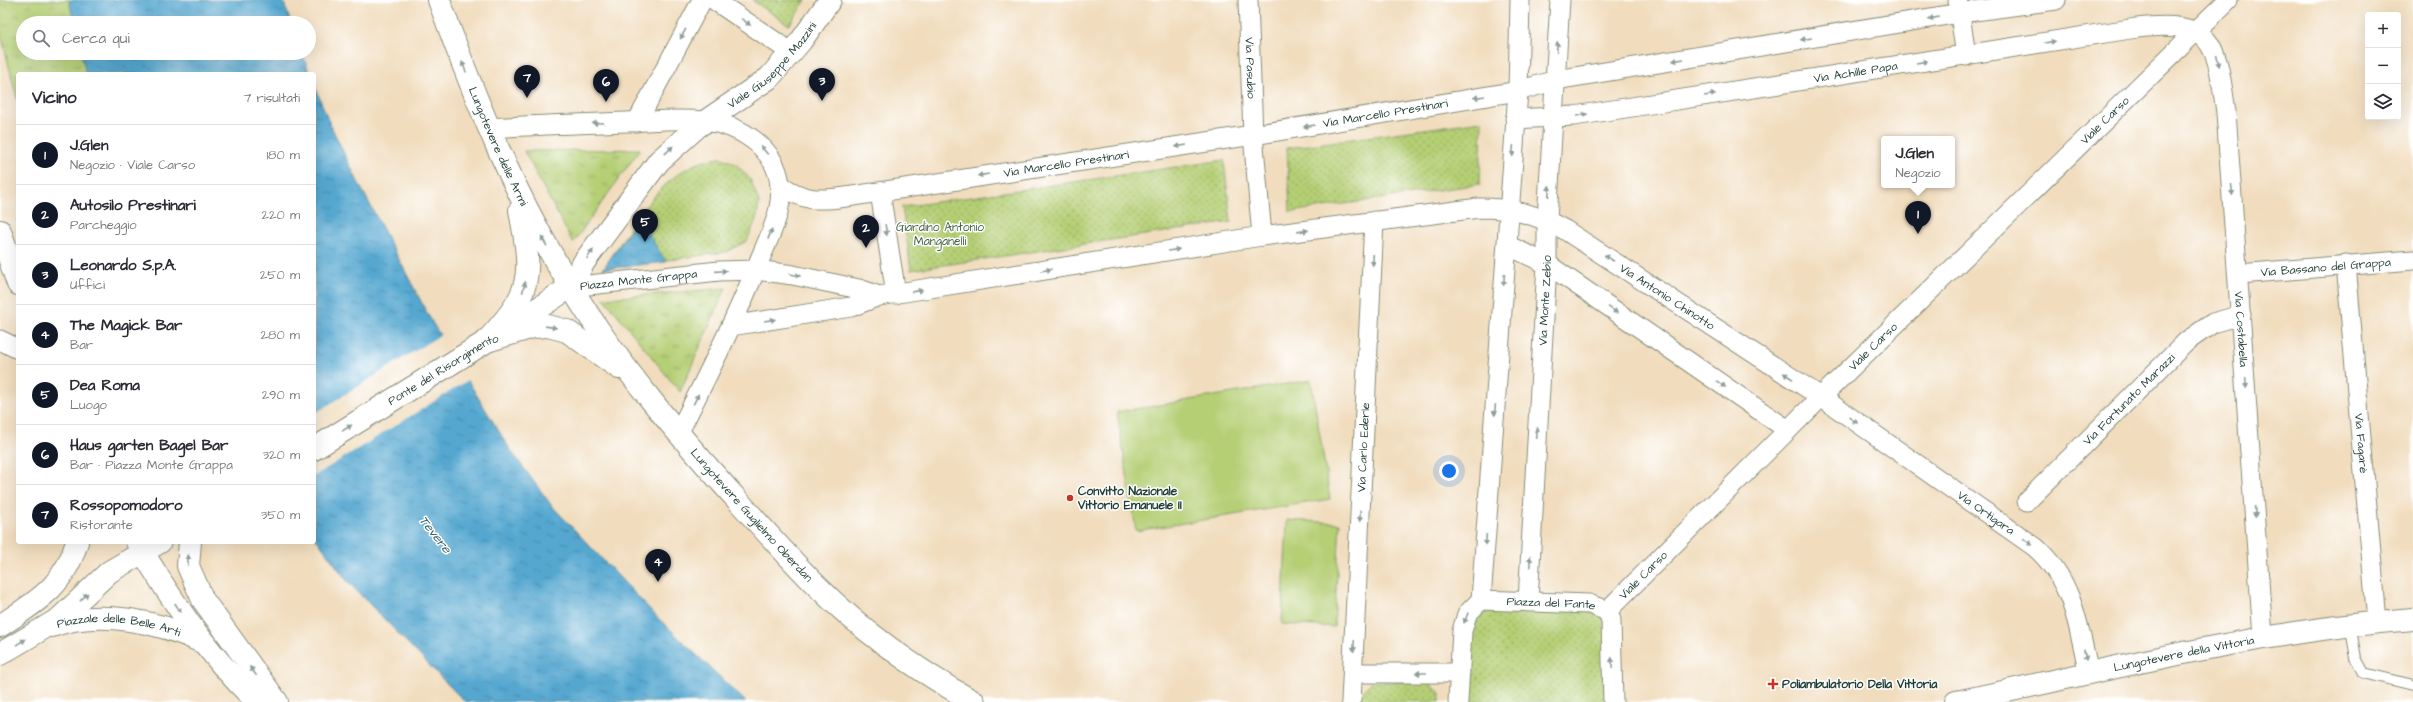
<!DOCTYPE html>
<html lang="it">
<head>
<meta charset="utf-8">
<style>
  body { margin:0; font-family:"Architects Daughter",sans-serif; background:#f2f2f3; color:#2b2b33 }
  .controls { position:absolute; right:12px; top:12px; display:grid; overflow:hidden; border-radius:4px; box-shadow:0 4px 16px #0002 }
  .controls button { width:36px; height:36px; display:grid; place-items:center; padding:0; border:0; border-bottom:1px solid #e1e1e2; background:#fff; color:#2b2b33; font:20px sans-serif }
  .you { position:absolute; left:1449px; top:471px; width:14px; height:14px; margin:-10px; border:3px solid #fff; border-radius:50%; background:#1a73e8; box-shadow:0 0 0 6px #1a73e833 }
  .badge { display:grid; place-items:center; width:26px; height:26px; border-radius:50%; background:#111827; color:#fff; font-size:13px; font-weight:700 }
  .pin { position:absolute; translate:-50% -33px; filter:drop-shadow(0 1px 2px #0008) }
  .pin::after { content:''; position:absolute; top:21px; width:14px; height:12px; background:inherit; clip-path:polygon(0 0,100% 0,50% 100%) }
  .popup { position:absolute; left:1881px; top:136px; width:74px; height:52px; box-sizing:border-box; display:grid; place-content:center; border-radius:4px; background:#fff; filter:drop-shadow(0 1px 3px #0005); font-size:13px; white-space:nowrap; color:#7c7c81 }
  .popup b { font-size:15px; color:#2b2b33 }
  .popup::after { content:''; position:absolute; left:50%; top:100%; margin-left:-8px; border:8px solid transparent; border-top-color:#fff }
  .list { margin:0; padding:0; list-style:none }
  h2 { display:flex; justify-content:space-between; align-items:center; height:52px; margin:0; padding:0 16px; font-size:17px }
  h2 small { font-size:13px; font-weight:400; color:#7c7c81 }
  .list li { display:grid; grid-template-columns:26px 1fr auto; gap:12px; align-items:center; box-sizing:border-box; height:60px; padding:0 16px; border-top:1px solid #e1e1e2 }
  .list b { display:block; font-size:15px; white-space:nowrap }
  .list p { margin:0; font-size:13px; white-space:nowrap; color:#7c7c81 }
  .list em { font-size:13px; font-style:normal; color:#7c7c81 }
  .icon { flex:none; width:22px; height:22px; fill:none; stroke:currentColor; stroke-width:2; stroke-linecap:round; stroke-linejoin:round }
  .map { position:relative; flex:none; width:2413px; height:702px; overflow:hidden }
  .search { position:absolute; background:#fff; box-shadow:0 4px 16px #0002; left:16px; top:16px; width:300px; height:44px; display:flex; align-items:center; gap:10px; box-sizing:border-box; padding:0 14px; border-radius:22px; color:#7c7c81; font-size:15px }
  .panel { position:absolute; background:#fff; box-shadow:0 4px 16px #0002; left:16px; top:72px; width:300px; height:472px; border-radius:4px }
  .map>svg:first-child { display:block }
</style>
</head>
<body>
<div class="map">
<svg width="2413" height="702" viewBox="0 0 2413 702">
  <defs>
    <pattern id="grass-tufts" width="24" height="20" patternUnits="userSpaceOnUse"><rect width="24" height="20" fill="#b5cf74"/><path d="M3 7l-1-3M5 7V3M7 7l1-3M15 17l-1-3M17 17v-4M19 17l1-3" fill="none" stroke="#93a960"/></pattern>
    <pattern id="park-dots" width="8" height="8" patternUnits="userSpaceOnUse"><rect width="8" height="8" fill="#b5cf74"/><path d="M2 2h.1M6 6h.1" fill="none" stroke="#93a960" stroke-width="1.8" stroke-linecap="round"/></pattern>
    <pattern id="water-ripples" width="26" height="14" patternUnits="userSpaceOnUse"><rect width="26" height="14" fill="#55a7d0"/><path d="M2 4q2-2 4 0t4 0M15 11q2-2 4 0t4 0" fill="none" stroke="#4689aa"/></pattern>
  </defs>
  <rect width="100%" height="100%" fill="#fff"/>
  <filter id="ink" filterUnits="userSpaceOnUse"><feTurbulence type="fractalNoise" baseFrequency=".025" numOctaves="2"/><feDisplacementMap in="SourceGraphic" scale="8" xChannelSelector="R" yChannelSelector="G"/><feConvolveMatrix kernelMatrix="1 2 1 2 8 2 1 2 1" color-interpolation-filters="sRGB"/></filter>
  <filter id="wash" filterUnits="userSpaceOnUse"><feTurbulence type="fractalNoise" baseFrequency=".012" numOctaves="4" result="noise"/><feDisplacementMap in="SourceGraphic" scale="16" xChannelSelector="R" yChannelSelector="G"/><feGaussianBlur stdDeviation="0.9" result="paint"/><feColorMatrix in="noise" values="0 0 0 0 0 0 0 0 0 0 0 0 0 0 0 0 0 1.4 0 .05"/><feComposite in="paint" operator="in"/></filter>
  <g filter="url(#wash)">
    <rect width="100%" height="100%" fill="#f1ddbe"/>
    <!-- grass -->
    <path fill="url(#grass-tufts)" stroke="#6a8654" d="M 0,0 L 69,0 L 74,23 L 23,23 L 23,53 L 81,53 L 86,74 L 18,74 L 18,103 L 0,30 Z
      M 640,149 L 573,243 L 524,151 Z
      M 726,288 L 680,392 L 604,298 L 608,298 Z"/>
    <!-- park -->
    <path fill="url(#park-dots)" stroke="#6a8654" d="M 752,0 L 806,0 L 789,25 Z
      M 1482,121 L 1480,184 L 1290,212 L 1287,148 Z
      M 722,158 L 736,164 L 750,179 L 759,202 L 757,217 L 747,241 L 726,252 L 603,269 C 632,228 664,161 722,158 Z
      M 1224,160 L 1231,222 L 911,270 L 902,207 Z
      M 1484,605 L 1598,610 L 1606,619 L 1605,702 L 1467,702 L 1471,620 Z
      M 1371,682 L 1428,682 L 1440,693 L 1440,702 L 1361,702 L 1361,694 Z"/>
    <!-- pitch -->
    <path fill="#b5cf74" stroke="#6a8654" d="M 1311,380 L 1330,499 L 1136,531 L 1117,412 Z
      M 1287,520 L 1340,523 L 1334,627 L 1282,624 Z"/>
    <!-- water -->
    <path fill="url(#water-ripples)" stroke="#3a7282" d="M 69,0 L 283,0 L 291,23 L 74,23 Z
      M 81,53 L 302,53 L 310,74 L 86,74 Z
      M 314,84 L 328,120 L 357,180 L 432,322 L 511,451 L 552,506 L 658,618 L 746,702 L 465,702 L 348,582 L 314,536 Z
      M 639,218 L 666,262 L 603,269 Z"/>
    <!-- pier -->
    <path fill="#f1ddbe" d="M 442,334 L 470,379 L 314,476 L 314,414 Z"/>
  </g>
  <g filter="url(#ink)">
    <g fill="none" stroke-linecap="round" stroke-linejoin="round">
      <defs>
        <path id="service" d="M 2350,624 L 2356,658 L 2364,673 L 2413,685"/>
        <g id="minor">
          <path d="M 714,0 L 792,53"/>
          <path id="s1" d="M 1248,0 L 1253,135 L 1262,236"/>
          <path d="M 1958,0 L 1966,56"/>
          <path id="s2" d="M 1515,119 L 1574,116 L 2137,28 C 2216,19 2216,44 2226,112 L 2263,637"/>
          <path d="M 637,122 L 702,0"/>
          <path d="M 488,128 C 534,125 580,124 627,122 C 653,121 679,118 705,121 C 740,125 775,147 780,184 C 784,209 769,237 760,259 C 736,319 707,376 678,434"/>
          <path id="s3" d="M 780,185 C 804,201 817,201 846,197 L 1253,135 L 1518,91 L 1556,80 L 1960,13 L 2056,0"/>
          <path d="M 880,192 L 896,294"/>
          <path d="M 1507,245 L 1547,264 L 1788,430"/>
          <path id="s4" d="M 2346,264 L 2377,622"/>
          <path id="s5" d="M 2239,274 L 2413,260"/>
          <path id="s6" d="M 570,287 L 719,271 L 756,270 L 793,275 L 859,289 L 879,296"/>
          <path id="s7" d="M 731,326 L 851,307 L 879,296 L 1262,236 L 1479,208 C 1512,208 1536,214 1565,230 L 1821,397 L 2035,547 C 2073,580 2079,628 2089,674"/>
          <path d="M 0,340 L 18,349"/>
          <path id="s8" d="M 2027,501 L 2187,341 L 2213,323 L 2241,315"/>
          <path d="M 1481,600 L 1518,91 L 1520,0"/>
          <path id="s9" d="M 1528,601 L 1547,264 L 1547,220 L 1560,0"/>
          <path id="s10" d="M 1607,611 L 1821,397 L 2228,0"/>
          <path d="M 1353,673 L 1460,673"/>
          <path id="s11" d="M 1351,702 L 1374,221"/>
          <path id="s12" d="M 1458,702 L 1462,631 L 1467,614 L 1481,600 L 1589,604 L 1607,611 L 1611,620 L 1613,702"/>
        </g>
        <g id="tertiary">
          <path id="s13" d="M 52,626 C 98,609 159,621 202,642"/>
          <path d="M 0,654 L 59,619 L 109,572 L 160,542"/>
        </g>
        <g id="secondary">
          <path id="s14" d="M 498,335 L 570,287 L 584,262 L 659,161 L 697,127 L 769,78 L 801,41 L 830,0"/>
        </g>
        <g id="primary">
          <path id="s15" d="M 439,0 C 475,100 515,197 571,287 C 619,366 679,436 741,504 C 766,532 791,560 818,587 C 864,633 917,670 974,702"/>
          <path d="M 0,231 L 18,284"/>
          <path d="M 487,341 C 498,328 511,315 519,299 C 534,273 525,239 520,210"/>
          <path id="s16" d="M 314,449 L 487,341 L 533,327 L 548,326 L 567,331 L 619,368"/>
          <path d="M 137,542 C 171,600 208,655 257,702"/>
          <path d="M 190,542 L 188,566 L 203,600 L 277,702"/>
          <path d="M 0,626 C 37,601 64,587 77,542"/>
          <path id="s17" d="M 1956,702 C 2107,670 2259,631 2413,619"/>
        </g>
      </defs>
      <!-- service casing -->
      <use href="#service" stroke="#888d79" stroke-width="12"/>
      <!-- minor casing -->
      <use href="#minor" stroke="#888d79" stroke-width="21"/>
      <!-- tertiary casing -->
      <use href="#tertiary" stroke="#888d79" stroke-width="24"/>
      <!-- secondary casing -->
      <use href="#secondary" stroke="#888d79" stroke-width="24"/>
      <!-- primary casing -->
      <use href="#primary" stroke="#888d79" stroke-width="24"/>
      <!-- service -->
      <use href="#service" stroke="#fff" stroke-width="10"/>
      <!-- minor -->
      <use href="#minor" stroke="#fff" stroke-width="19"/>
      <!-- tertiary -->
      <use href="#tertiary" stroke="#fff" stroke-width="22"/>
      <!-- secondary -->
      <use href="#secondary" stroke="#fff" stroke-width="22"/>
      <!-- primary -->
      <use href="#primary" stroke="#fff" stroke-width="22"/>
    </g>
    <!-- one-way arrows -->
    <defs><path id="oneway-solid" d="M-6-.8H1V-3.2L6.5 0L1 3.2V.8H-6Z"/></defs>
    <g fill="#8f9e9a">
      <use href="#oneway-solid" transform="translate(1934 18) rotate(171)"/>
      <use href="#oneway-solid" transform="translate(746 22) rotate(35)"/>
      <use href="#oneway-solid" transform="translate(683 34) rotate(119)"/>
      <use href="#oneway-solid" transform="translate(1806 39) rotate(171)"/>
      <use href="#oneway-solid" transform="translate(2050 42) rotate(-9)"/>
      <use href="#oneway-solid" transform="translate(1557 47) rotate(-86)"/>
      <use href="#oneway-solid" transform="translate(1678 60) rotate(171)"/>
      <use href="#oneway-solid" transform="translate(2218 61) rotate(76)"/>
      <use href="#oneway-solid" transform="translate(1922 62) rotate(-9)"/>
      <use href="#oneway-solid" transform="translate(464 67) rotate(-112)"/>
      <use href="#oneway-solid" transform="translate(1710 95) rotate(-9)"/>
      <use href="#oneway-solid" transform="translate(1479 97) rotate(171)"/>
      <use href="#oneway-solid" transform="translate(1582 115) rotate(-9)"/>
      <use href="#oneway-solid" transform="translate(598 123) rotate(178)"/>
      <use href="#oneway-solid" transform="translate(1309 126) rotate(171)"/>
      <use href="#oneway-solid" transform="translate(1181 146) rotate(171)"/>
      <use href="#oneway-solid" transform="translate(669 150) rotate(-44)"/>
      <use href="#oneway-solid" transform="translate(764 150) rotate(-130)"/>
      <use href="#oneway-solid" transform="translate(1513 151) rotate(94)"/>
      <use href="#oneway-solid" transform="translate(983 175) rotate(171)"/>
      <use href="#oneway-solid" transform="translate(2232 190) rotate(85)"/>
      <use href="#oneway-solid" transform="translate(1549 191) rotate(-86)"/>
      <use href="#oneway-solid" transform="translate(886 230) rotate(81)"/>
      <use href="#oneway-solid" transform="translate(1303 231) rotate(-8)"/>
      <use href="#oneway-solid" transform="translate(770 234) rotate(-69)"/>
      <use href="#oneway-solid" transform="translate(544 241) rotate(-119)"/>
      <use href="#oneway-solid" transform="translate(1174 250) rotate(-9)"/>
      <use href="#oneway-solid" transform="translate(590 254) rotate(-55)"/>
      <use href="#oneway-solid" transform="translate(1609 258) rotate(-147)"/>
      <use href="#oneway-solid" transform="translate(1373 260) rotate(93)"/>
      <use href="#oneway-solid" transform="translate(1046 270) rotate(-9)"/>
      <use href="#oneway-solid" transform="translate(721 271) rotate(-4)"/>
      <use href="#oneway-solid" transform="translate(795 275) rotate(12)"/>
      <use href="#oneway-solid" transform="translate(1504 280) rotate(95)"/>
      <use href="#oneway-solid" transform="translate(524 287) rotate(-74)"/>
      <use href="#oneway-solid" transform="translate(917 291) rotate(-9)"/>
      <use href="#oneway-solid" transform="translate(1613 310) rotate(34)"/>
      <use href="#oneway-solid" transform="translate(770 320) rotate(-9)"/>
      <use href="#oneway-solid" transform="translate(551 327) rotate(8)"/>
      <use href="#oneway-solid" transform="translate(1788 376) rotate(-147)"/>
      <use href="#oneway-solid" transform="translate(2246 383) rotate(86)"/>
      <use href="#oneway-solid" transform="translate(1721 384) rotate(34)"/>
      <use href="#oneway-solid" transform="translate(696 399) rotate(-64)"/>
      <use href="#oneway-solid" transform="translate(1495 410) rotate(94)"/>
      <use href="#oneway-solid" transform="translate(1853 420) rotate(35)"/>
      <use href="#oneway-solid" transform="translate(347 428) rotate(-32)"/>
      <use href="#oneway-solid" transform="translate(1537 433) rotate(-87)"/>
      <use href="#oneway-solid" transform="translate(2255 512) rotate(86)"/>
      <use href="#oneway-solid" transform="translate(1360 516) rotate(93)"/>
      <use href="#oneway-solid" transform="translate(1486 540) rotate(94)"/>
      <use href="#oneway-solid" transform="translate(2028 542) rotate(36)"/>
      <use href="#oneway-solid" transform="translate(188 560) rotate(-90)"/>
      <use href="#oneway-solid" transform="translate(1530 562) rotate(-87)"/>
      <use href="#oneway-solid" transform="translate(84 597) rotate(-45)"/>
      <use href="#oneway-solid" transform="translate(178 608) rotate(57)"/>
      <use href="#oneway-solid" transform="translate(1466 618) rotate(112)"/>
      <use href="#oneway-solid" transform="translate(21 642) rotate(-31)"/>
      <use href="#oneway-solid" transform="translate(1354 646) rotate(93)"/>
      <use href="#oneway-solid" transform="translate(2085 655) rotate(78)"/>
      <use href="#oneway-solid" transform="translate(1612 663) rotate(-92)"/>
      <use href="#oneway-solid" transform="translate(253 671) rotate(-127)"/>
      <use href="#oneway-solid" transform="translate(1421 673) rotate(-180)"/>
    </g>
  </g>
  <!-- markers -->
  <g fill="#c8321e" stroke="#fff" stroke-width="1.5">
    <circle cx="1070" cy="498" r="4"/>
    <path d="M1771 678h4v4h4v4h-4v4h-4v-4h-4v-4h4z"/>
  </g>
  <g text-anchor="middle" stroke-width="3" stroke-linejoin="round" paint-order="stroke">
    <!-- street labels -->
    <g font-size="12" fill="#1f3d34" stroke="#fff">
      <text dy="4" stroke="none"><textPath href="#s14" startOffset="390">Viale Giuseppe Mazzini</textPath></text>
      <text dy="4" stroke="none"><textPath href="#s1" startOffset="68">Via Pasubio</textPath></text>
      <text dy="4" stroke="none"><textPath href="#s2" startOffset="344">Via Achille Papa</textPath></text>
      <text dy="4" stroke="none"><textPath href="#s3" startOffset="615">Via Marcello Prestinari</textPath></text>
      <text dy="4" stroke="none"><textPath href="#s10" startOffset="699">Viale Carso</textPath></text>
      <text dy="4" stroke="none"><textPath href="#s15" startOffset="158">Lungotevere delle Armi</textPath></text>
      <text dy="4" stroke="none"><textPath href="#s3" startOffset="292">Via Marcello Prestinari</textPath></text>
      <text dy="4" stroke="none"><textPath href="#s5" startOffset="87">Via Bassano del Grappa</textPath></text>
      <text dy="4" stroke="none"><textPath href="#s6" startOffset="69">Piazza Monte Grappa</textPath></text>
      <text dy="4" stroke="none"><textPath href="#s7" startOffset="970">Via Antonio Chinotto</textPath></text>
      <text dy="4" stroke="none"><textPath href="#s9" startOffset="301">Via Monte Zebio</textPath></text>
      <text dy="4" stroke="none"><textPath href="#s2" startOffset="995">Via Costabella</textPath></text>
      <text dy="4" stroke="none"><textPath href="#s10" startOffset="375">Viale Carso</textPath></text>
      <text dy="4" stroke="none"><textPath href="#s16" startOffset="152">Ponte del Risorgimento</textPath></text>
      <text dy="4" stroke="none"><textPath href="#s8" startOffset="144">Via Fortunato Marazzi</textPath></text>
      <text dy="4" stroke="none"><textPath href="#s4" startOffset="180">Via Fagarè</textPath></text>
      <text dy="4" stroke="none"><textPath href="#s11" startOffset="255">Via Carlo Ederle</textPath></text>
      <text dy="4" stroke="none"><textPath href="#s7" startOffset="1355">Via Ortigara</textPath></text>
      <text dy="4" stroke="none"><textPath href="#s15" startOffset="608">Lungotevere Guglielmo Oberdan</textPath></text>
      <text dy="4" stroke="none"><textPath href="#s10" startOffset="51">Viale Carso</textPath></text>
      <text dy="4" stroke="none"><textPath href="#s12" startOffset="179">Piazza del Fante</textPath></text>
      <text dy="4" stroke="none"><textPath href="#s13" startOffset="68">Piazzale delle Belle Arti</textPath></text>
      <text dy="4" stroke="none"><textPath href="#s17" startOffset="233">Lungotevere della Vittoria</textPath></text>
    </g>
    <!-- park labels -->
    <g font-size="12" fill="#446244" stroke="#fff">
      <text x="940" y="231">Giardino Antonio<tspan x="940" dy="14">Manganelli</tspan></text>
    </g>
    <!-- poi labels -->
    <g font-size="12" font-weight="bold" fill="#1f3d34" stroke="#fff" text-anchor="start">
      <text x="1078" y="495">Convitto Nazionale<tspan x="1078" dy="14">Vittorio Emanuele II</tspan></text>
      <text x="1782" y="688">Poliambulatorio Della Vittoria</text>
    </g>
    <!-- water labels -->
    <g font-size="13" font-style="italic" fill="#32626b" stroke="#fff">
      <text transform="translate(436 534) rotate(52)" y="5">Tevere</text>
    </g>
  </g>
</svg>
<div class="controls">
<button>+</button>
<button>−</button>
<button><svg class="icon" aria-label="layers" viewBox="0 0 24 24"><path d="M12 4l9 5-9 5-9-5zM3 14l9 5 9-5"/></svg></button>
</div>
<div class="you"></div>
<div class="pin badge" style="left:1918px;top:234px">1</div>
<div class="popup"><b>J.Glen</b>Negozio</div>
<div class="pin badge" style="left:866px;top:248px">2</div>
<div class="pin badge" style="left:822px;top:101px">3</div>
<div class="pin badge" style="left:658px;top:582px">4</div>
<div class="pin badge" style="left:645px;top:242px">5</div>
<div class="pin badge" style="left:606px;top:102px">6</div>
<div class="pin badge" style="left:527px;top:98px">7</div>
<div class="search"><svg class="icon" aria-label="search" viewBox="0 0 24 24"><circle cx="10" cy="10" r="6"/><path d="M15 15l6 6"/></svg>Cerca qui</div>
<section class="panel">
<h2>Vicino<small>7 risultati</small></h2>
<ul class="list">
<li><span class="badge">1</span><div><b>J.Glen</b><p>Negozio · Viale Carso</p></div><em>180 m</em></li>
<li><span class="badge">2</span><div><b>Autosilo Prestinari</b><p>Parcheggio</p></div><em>220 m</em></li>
<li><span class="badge">3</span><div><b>Leonardo S.p.A.</b><p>Uffici</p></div><em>250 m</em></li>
<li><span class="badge">4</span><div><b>The Magick Bar</b><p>Bar</p></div><em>280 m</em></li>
<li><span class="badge">5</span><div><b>Dea Roma</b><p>Luogo</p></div><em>290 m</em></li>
<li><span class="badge">6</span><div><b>Haus garten Bagel Bar</b><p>Bar · Piazza Monte Grappa</p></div><em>320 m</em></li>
<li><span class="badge">7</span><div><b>Rossopomodoro</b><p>Ristorante</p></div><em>350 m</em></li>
</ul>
</section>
</div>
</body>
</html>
